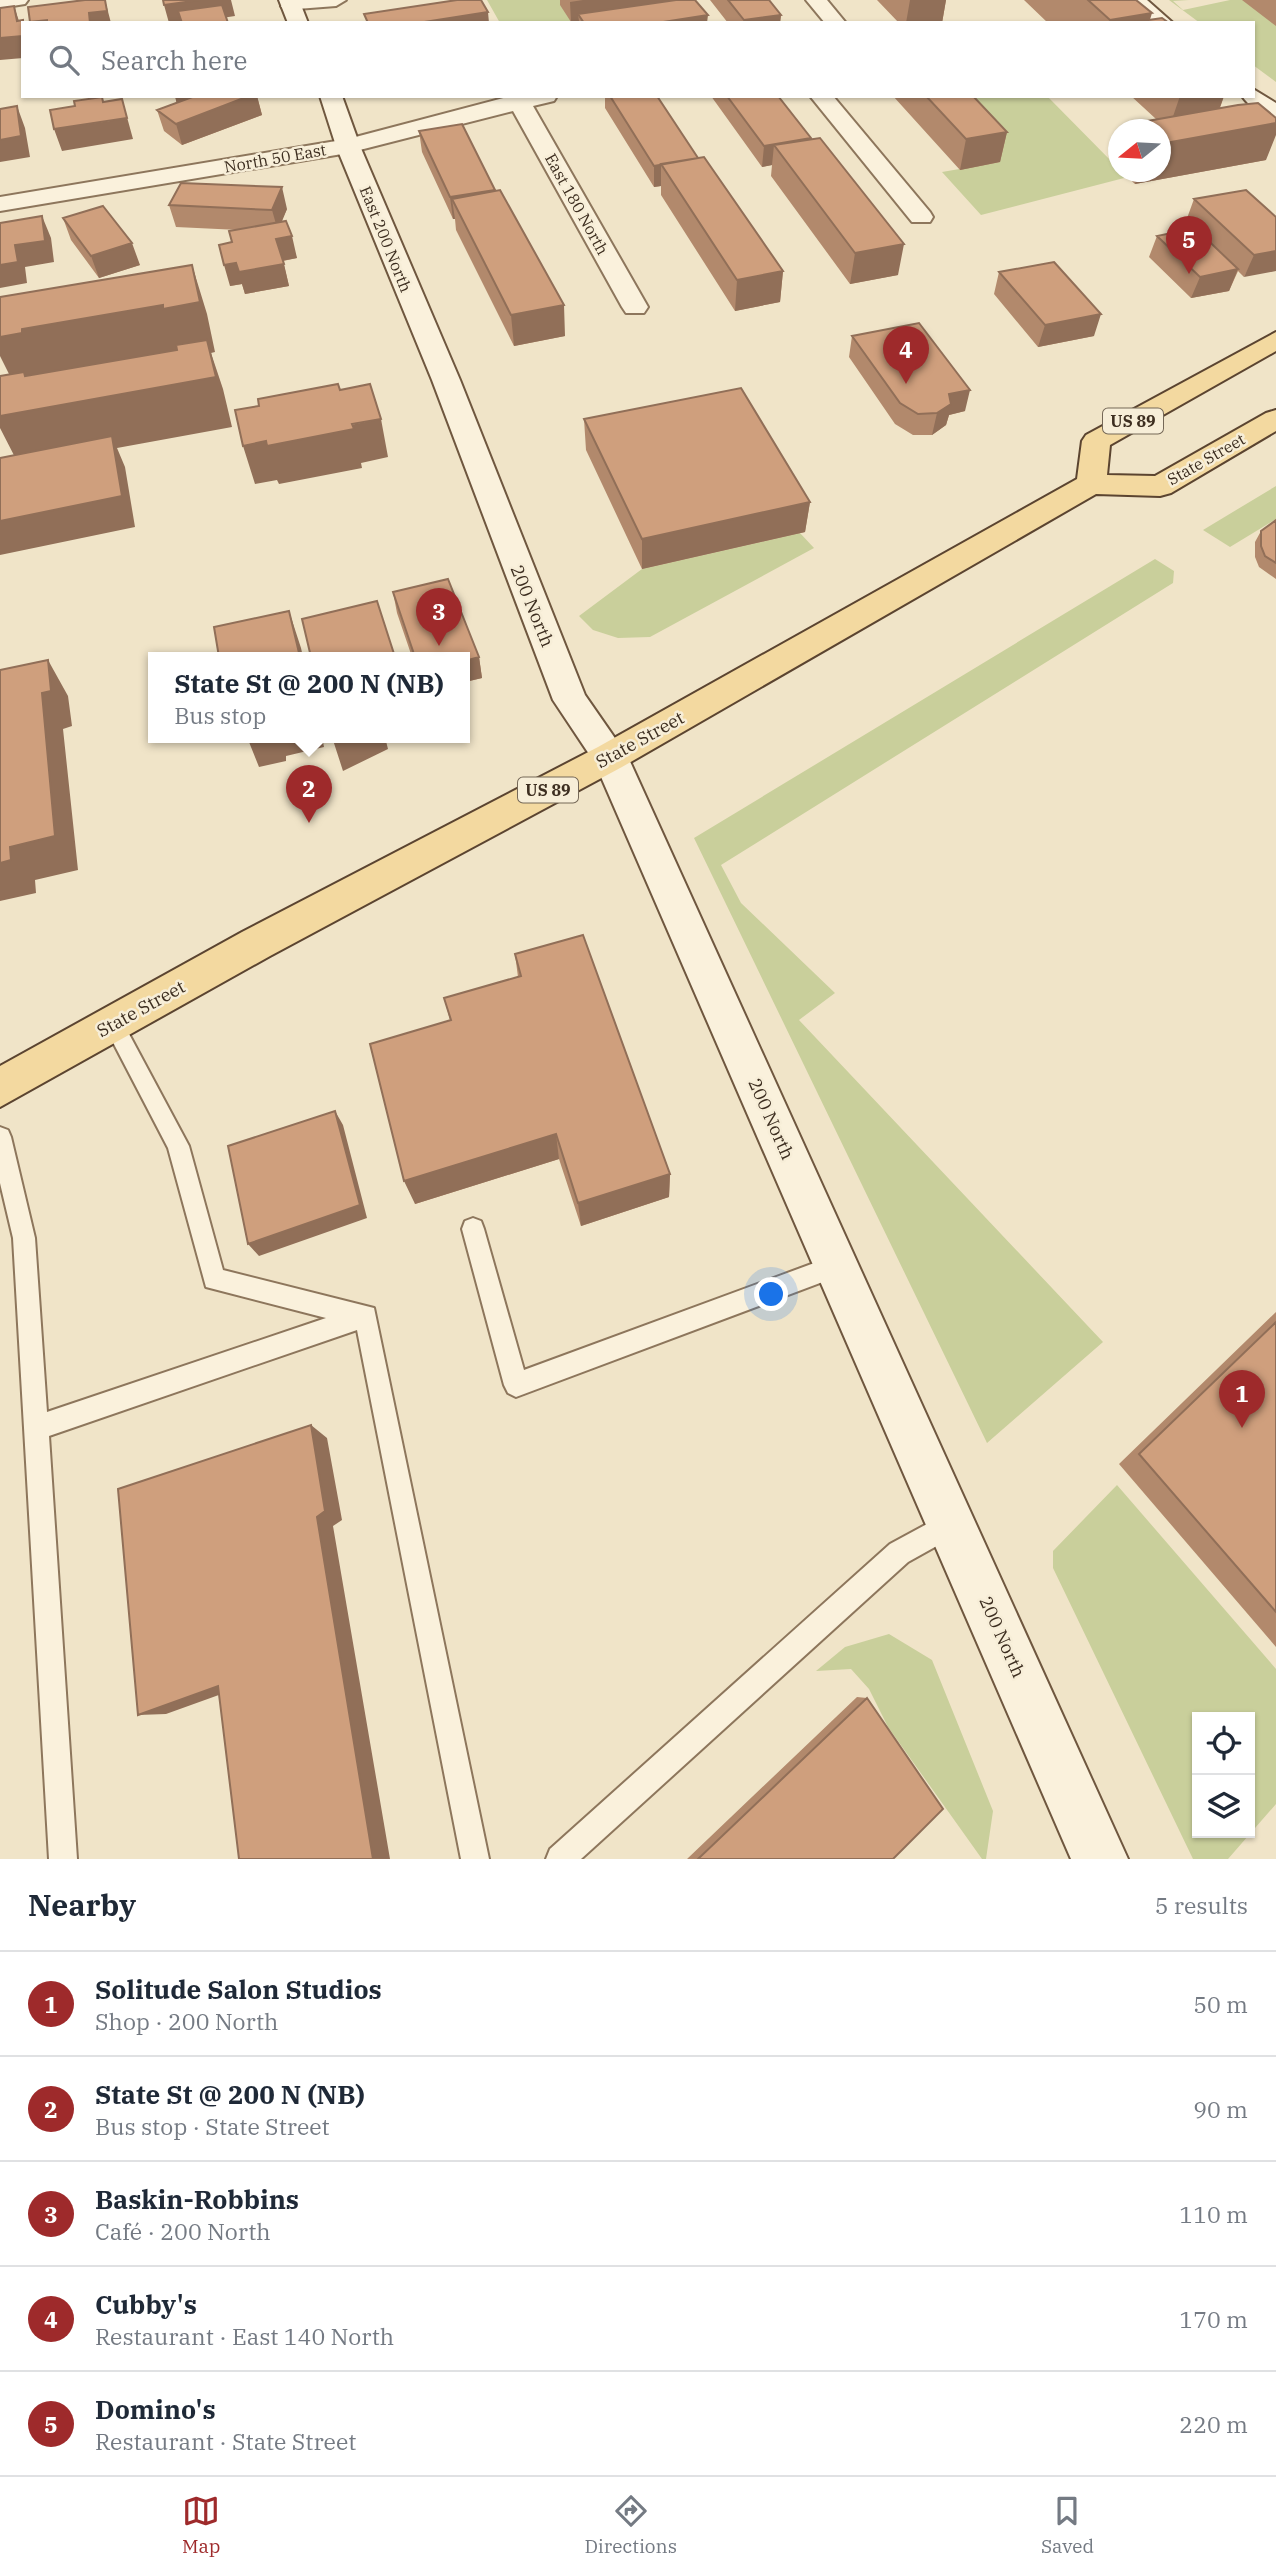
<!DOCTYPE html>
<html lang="en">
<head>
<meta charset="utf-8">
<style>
  body { margin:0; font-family:"IBM Plex Serif",serif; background:#f6f6f7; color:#1f2937 }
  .controls { position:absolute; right:21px; bottom:21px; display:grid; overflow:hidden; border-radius:0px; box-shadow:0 2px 5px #0004 }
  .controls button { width:63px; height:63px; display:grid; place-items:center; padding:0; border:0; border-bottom:2px solid #e0e1e3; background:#fff; color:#1f2937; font:35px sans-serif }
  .compass { position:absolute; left:1108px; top:119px; width:63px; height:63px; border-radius:50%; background:#fff; box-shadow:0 2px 5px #0004; rotate:252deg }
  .you { position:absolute; left:772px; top:1295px; width:24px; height:24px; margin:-18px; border:5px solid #fff; border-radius:50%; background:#1a73e8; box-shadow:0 0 0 10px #1a73e833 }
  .badge { display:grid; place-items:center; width:46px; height:46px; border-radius:50%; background:#9e2a2b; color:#fff; font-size:23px; font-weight:700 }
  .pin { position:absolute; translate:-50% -58px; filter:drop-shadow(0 2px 4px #0008) }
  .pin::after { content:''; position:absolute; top:37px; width:24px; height:21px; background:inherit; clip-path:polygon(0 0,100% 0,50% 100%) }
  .popup { position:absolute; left:148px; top:652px; width:322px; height:91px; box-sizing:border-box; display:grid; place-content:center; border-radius:0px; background:#fff; filter:drop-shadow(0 2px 5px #0005); font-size:23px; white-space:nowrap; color:#747a83 }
  .popup b { font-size:26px; color:#1f2937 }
  .popup::after { content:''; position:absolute; left:50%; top:100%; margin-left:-14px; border:14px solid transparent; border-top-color:#fff }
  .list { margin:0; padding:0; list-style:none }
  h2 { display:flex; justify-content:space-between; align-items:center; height:91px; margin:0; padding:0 28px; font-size:30px }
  h2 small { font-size:23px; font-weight:400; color:#747a83 }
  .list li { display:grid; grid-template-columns:46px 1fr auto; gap:21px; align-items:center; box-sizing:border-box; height:105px; padding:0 28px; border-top:2px solid #e0e1e3 }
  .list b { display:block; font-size:26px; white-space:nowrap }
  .list p { margin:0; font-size:23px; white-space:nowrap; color:#747a83 }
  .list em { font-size:23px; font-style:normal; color:#747a83 }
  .icon { flex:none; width:38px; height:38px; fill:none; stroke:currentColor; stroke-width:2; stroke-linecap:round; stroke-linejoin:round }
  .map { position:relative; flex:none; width:1276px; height:1859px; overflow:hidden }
  .search { position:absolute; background:#fff; box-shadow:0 2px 5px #0004; left:21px; right:21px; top:21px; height:77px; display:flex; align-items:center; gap:18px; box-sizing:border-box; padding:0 24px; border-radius:0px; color:#747a83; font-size:26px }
  .sheet { height:616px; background:#fff }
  nav { display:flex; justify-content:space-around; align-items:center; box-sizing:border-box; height:98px; border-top:2px solid #e0e1e3; background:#fff; font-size:19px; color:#747a83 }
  nav a { display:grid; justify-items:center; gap:4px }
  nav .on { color:#9e2a2b }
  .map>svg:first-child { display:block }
</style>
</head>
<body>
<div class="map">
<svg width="1276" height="1859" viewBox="0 0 1276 1859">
  <rect width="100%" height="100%" fill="#f0e4c8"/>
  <!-- green -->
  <path fill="#c9cf9b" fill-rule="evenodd" d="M 487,0 L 560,0 L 573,23 L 500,23 Z
    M 1169,0 L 1189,0 L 1173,1 L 1183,10 L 1230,0 L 1276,0 L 1276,82 L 1253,65 L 1253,23 L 1200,23 Z
    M 938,96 L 1047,96 L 1118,168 L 1118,172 L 1128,177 L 981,215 L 942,172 L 1000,162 Z
    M 1276,486 L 1276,519 L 1230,547 L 1203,530 Z
    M 800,533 L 814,548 L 650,637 L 618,638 L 593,630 L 579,616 L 642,569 Z
    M 1155,559 L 1174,571 L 1173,583 L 721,865 L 741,903 L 835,993 L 799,1020 L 1103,1342 L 987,1443 L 694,838 Z
    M 1117,1485 L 1276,1669 L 1276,1804 L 1228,1859 L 1193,1859 L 1053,1568 L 1053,1551 ZM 1197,1717 L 1250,1717 L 1250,1833 L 1197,1833 Z
    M 889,1634 L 932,1660 L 993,1811 L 986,1859 L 982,1859 L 888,1727 L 869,1689 L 851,1669 L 816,1671 L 845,1647 Z"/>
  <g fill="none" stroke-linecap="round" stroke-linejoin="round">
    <defs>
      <path id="lane" d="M 114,1016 L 121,1019 L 189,1146 L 223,1270 L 374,1308 L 489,1859 L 461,1859 L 357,1330 L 49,1436 L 77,1859 L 49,1859 L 13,1238 L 0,1183 L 0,1127 L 8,1130 L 11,1137 L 35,1238 L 47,1412 L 326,1318 L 206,1287 L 168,1148 L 104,1025 L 107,1019 Z
        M 473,1218 L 481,1221 L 484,1229 L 524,1370 L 836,1255 L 844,1258 L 847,1266 L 844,1274 L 516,1397 L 508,1393 L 504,1385 L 462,1229 L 465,1221 Z
        M 951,1511 L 960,1515 L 964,1524 L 960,1533 L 908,1562 L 581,1859 L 546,1859 L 550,1849 L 890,1544 Z"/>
      <path id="street" d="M 0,0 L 28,0 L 25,4 L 0,8 Z
        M 291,0 L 346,0 L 336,6 L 284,10 L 281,6 Z
        M 806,0 L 827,0 L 846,23 L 825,23 Z
        M 511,96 L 557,96 L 554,101 L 533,106 L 648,307 L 644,313 L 626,313 L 622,307 L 513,111 L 348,153 L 0,211 L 0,197 L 348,139 Z
        M 810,96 L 833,96 L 930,212 L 933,217 L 930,222 L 912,222 Z"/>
      <path id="secondary" d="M 279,0 L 299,0 L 308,23 L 288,23 Z
        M 1125,0 L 1147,0 L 1173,23 L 1150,23 Z
        M 1253,89 L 1276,103 L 1276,121 C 1264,118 1250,107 1242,96 L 1253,96 Z
        M 320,96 L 342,96 L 360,146 L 460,380 L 585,695 L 628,757 L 1128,1859 L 1071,1859 L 595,763 L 553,700 L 432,380 L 336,146 Z"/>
      <path id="primary" d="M 1276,332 L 1276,351 L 1110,445 L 1107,475 L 1155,476 L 1266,413 L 1276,410 L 1276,431 L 1171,493 L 1160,496 L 1096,494 L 622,767 L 270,956 L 0,1107 L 0,1066 L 242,932 L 598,747 L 1077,479 L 1082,441 L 1086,435 Z"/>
    </defs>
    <!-- lane casing -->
    <use href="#lane" stroke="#8d765c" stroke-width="4"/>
    <!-- street casing -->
    <use href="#street" stroke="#8d765c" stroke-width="4"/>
    <!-- secondary casing -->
    <use href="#secondary" stroke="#6f573f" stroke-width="4"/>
    <!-- primary casing -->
    <use href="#primary" stroke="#5b4430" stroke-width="4"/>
    <!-- lane -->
    <use href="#lane" fill="#faf1dc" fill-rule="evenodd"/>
    <!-- street -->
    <use href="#street" fill="#faf1dc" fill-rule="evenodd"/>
    <!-- secondary -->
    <use href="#secondary" fill="#faf1dc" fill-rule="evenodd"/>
    <!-- primary -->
    <use href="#primary" fill="#f3d9a0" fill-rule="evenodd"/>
  </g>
  <!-- wall -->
  <path fill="#b2896c" d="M 560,0 L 695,0 L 707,23 L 579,23 L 579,21 L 571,22 L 560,5 Z
    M 710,0 L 769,0 L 781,15 L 780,23 L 728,23 Z
    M 877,0 L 946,0 L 942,23 L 899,23 Z
    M 1024,0 L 1136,0 L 1150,19 L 1169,23 L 1048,23 Z
    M 1242,0 L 1276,0 L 1276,26 Z
    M 175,96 L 257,96 L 262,115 L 182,145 L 164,131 L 157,110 L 177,103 Z
    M 605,96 L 657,96 L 698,158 L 783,271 L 780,302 L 735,311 L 661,195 L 661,186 L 654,187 L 605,108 Z
    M 711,96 L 778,96 L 811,138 L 898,275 L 850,284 L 771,176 L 772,165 L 762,167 Z
    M 893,96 L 973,96 L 1007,132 L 1000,162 L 960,170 Z
    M 1131,96 L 1224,96 L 1220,108 L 1266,160 L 1135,184 L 1122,172 L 1160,172 L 1160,130 L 1124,130 L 1125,125 L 1156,119 Z
    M 419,131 L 495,190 L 565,336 L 514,346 L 456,230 L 455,219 L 453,219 L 422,152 Z
    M 1118,147 L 1118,168 L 1114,163 Z
    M 1194,199 L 1276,217 L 1244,277 L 1238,271 L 1229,291 L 1191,298 L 1149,257 L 1157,236 L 1194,228 L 1186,221 Z
    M 169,205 L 287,209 L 281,222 L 297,258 L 283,261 L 289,286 L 245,294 L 242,284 L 230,286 L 239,230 L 176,227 Z
    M 63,218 L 140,265 L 99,278 L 71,240 Z
    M 999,272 L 1094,336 L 1038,347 L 994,294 Z
    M 852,336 L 965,411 L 949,415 L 946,425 L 932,435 L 913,435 L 895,424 L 849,357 Z
    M 584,419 L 810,502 L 805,532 L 642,569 L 586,450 Z
    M 1276,520 L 1276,579 L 1259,567 L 1255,557 L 1255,542 L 1261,531 Z
    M 448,579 L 479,657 L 482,678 L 465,682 L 465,657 L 412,657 L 397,613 L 393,592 Z
    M 515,954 L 670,1174 L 669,1197 L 581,1226 L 559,1159 L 415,1204 L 450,1020 L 444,998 L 518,977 Z
    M 1276,1312 L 1276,1647 L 1119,1464 Z
    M 857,1697 L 867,1698 L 893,1859 L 687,1859 Z"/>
  <!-- shaded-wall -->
  <path fill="#916f58" d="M 105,0 L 111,23 L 90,23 L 89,13 Z
    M 200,0 L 231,0 L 235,16 L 189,23 L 169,23 L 164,5 Z
    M 583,0 L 681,0 L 578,14 L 579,21 L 571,22 L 570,2 Z
    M 910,0 L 946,0 L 942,23 L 906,23 Z
    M 14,6 L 23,33 L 23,58 L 0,60 L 0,38 L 17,21 Z
    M 488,12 L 489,23 L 418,23 Z
    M 1152,13 L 1149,23 L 1109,23 L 1110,20 Z
    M 708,15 L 707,23 L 657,23 Z
    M 781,15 L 780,23 L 744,23 L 744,20 Z
    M 47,20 L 48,23 L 30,22 Z
    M 175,96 L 232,96 L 177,105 Z
    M 249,96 L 257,96 L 262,115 L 182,145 L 176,124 Z
    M 1180,96 L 1224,96 L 1214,123 L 1168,131 Z
    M 122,99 L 133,139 L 62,151 L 54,129 L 110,121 Z
    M 17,106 L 25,128 L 30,157 L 0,162 L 0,140 Z
    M 1276,123 L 1276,135 L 1266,160 L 1135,184 L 1139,172 L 1160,172 L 1160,144 Z
    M 1007,132 L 1000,162 L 960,170 L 966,139 Z
    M 811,138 L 809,159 L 774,145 L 772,165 L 762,167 L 764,146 Z
    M 661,165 L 661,186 L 654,187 L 654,166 Z
    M 282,187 L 287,209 L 278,231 L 272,210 Z
    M 495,190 L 497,211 L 452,199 L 455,219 L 453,219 L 450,197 Z
    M 42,216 L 51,238 L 54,262 L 25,267 L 27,283 L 0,288 L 0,265 L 15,245 Z
    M 292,236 L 297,258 L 281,261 L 276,239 Z
    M 132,243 L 140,265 L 99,278 L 91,256 Z
    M 904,244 L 898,275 L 850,284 L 855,253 Z
    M 1276,251 L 1276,271 L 1244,277 L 1254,255 Z
    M 236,263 L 284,264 L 289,286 L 245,294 L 242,284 L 230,286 L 224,265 Z
    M 192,265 L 207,314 L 215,352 L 211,353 L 223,389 L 232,427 L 117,448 L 125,467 L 135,527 L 0,555 L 0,521 L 20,467 L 0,428 L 0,416 L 16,388 L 0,356 L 0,337 Z
    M 1238,269 L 1229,291 L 1191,298 L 1200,277 Z
    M 783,271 L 780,302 L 735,311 L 737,280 Z
    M 564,305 L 565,336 L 514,346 L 511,315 Z
    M 1101,314 L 1094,336 L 1038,347 L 1045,325 Z
    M 970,390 L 965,411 L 949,415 L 946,425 L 932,435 L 937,413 L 949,394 Z
    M 381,419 L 388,457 L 361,463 L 362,468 L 279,484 L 277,480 L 255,484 L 243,446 Z
    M 810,502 L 805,532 L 642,569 L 642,539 Z
    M 289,611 L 301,648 L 303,657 L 300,657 Z
    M 479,657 L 482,678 L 465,682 L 465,661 Z
    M 48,660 L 68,696 L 72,726 L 63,729 L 78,870 L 35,880 L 36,893 L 0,901 L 0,863 L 10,847 Z
    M 247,737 L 322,737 L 324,747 L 286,756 L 286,761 L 259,767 Z
    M 332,737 L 385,737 L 388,749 L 343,771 Z
    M 335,1111 L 343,1125 L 367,1218 L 259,1256 L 248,1244 Z
    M 556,1134 L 559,1159 L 415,1204 L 404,1181 Z
    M 670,1174 L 669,1197 L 581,1226 L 578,1203 Z
    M 311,1425 L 327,1438 L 342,1520 L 333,1526 L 390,1859 L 373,1859 L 317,1517 Z
    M 218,1686 L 241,1687 L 166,1714 L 138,1715 Z"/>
  <!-- building -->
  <path fill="#cf9f7d" stroke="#916f58" stroke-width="2" d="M 85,0 L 105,0 L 107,11 L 89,13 L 90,23 L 47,23 L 47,20 L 30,22 L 28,7 Z
    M 163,0 L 200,0 L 164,5 Z
    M 457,0 L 481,0 L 488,12 L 418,23 L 368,23 L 364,14 Z
    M 676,0 L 695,0 L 708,15 L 657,23 L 584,23 L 578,14 Z
    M 728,0 L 769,0 L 781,15 L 744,20 Z
    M 1088,0 L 1136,0 L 1152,13 L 1110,20 Z
    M 222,5 L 228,23 L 182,23 L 178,11 Z
    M 14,6 L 17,21 L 23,20 L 23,36 L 0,38 L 0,8 Z
    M 1162,18 L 1169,23 L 1128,23 Z
    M 195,96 L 249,96 L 176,124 L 157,110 Z
    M 610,96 L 657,96 L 698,158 L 654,166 Z
    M 727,96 L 778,96 L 811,138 L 764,146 Z
    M 926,96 L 973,96 L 1007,132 L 966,139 Z
    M 102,97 L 103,102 L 122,99 L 127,118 L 54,129 L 50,110 L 75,106 L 74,101 Z
    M 1258,103 L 1276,118 L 1276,123 L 1160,144 L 1160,130 L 1130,130 L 1125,125 L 1238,105 Z
    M 17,106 L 21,136 L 0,140 L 0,109 Z
    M 462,124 L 495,190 L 450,197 L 419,131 Z
    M 820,138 L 904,244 L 855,253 L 774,145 Z
    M 704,157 L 783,271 L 737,280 L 661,164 Z
    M 181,183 L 282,187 L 272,210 L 169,205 Z
    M 500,190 L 564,305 L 511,315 L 452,199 Z
    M 1246,190 L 1276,217 L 1276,251 L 1254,255 L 1194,199 Z
    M 103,206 L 132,243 L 91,256 L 63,218 Z
    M 42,216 L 45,241 L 15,245 L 18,262 L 0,265 L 0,223 Z
    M 286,221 L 292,236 L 276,239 L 284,264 L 239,272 L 236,263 L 224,265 L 219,245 L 232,242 L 229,231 Z
    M 1195,228 L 1238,269 L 1200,277 L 1157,236 Z
    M 1054,262 L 1101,314 L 1045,325 L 999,272 Z
    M 192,265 L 200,302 L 163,309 L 163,305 L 22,329 L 22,333 L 0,337 L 0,297 Z
    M 919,323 L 970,390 L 949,394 L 951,404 L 937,413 L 918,414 L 900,403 L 852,336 Z
    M 207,340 L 216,377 L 0,416 L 0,376 L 24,372 L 25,376 L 177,350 L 176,345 Z
    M 338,384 L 340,390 L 370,384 L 381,419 L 352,424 L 354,429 L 267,446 L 266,441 L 243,446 L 235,410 L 259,406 L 258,399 Z
    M 741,388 L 810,502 L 642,539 L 584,419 Z
    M 112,436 L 122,496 L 0,521 L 0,458 Z
    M 1276,520 L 1276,563 L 1265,556 L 1261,546 L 1261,531 Z
    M 448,579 L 479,657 L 465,661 L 465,657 L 415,657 L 393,592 Z
    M 377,601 L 395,657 L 311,657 L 302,619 Z
    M 289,611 L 300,657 L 219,657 L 214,627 Z
    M 48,660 L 51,691 L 42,693 L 55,836 L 10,847 L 11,860 L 0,863 L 0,670 Z
    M 583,935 L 670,1174 L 578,1203 L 556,1134 L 404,1181 L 370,1044 L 451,1020 L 444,998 L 521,976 L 515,954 Z
    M 335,1111 L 360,1205 L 248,1244 L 228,1146 Z
    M 1276,1322 L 1276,1612 L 1139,1454 Z
    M 311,1425 L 325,1511 L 317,1517 L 373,1859 L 239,1859 L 218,1686 L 138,1715 L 118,1489 Z
    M 867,1698 L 943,1809 L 893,1859 L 698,1859 Z"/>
  <g text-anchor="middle" stroke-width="5" stroke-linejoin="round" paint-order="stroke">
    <!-- far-street labels -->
    <g font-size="16" fill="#3d2e20" stroke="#f7eed8">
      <text transform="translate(275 158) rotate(-10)" y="6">North 50 East</text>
      <text transform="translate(577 204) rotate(61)" y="6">East 180 North</text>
      <text transform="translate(386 239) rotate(68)" y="6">East 200 North</text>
      <text transform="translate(1206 459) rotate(-30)" y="6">State Street</text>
    </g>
    <!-- shield labels -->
    <g fill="#f7eed8" stroke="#756857" stroke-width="2">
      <rect x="1103" y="408.5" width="60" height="25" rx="5"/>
      <rect x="518" y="777.5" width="60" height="25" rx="5"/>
    </g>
    <g font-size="16" font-weight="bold" fill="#3d2e20">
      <text x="1133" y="427">US 89</text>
      <text x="548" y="796">US 89</text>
    </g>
    <!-- street labels -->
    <g font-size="18" fill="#3d2e20" stroke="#f7eed8">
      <text transform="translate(532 606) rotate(68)" y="6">200 North</text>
      <text transform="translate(640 740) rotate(-29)" y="6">State Street</text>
      <text transform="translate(141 1009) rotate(-29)" y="6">State Street</text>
      <text transform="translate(771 1119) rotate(66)" y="6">200 North</text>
      <text transform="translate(1002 1637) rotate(66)" y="6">200 North</text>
    </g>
  </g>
</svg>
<div class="controls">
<button><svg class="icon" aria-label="locate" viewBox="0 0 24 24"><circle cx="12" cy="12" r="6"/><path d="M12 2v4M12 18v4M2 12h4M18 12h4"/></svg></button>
<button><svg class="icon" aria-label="layers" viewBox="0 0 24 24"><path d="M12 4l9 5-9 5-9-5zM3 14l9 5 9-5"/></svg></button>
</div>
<svg class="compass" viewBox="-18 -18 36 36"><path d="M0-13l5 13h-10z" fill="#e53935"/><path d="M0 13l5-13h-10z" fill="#747a83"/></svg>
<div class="you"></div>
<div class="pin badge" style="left:1242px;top:1428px">1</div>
<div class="pin badge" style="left:309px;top:823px">2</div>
<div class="popup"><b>State St @ 200 N (NB)</b>Bus stop</div>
<div class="pin badge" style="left:439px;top:646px">3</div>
<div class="pin badge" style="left:906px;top:384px">4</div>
<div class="pin badge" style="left:1189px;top:274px">5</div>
<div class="search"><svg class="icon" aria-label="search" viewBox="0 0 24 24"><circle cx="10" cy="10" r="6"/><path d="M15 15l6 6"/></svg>Search here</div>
</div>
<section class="sheet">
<h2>Nearby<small>5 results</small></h2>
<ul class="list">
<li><span class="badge">1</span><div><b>Solitude Salon Studios</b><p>Shop · 200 North</p></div><em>50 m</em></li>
<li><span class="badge">2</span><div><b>State St @ 200 N (NB)</b><p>Bus stop · State Street</p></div><em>90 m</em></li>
<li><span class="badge">3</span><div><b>Baskin-Robbins</b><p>Café · 200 North</p></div><em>110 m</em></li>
<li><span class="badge">4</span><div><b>Cubby's</b><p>Restaurant · East 140 North</p></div><em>170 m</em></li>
<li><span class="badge">5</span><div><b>Domino's</b><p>Restaurant · State Street</p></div><em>220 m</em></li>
</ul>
</section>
<nav>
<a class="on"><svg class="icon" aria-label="map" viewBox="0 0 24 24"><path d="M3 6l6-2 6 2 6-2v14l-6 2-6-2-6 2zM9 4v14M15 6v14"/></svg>Map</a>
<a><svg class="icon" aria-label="directions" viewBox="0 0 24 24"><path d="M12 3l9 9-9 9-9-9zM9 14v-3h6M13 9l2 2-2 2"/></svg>Directions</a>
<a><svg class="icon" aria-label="saved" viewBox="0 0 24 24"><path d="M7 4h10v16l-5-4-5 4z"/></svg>Saved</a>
</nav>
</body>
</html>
